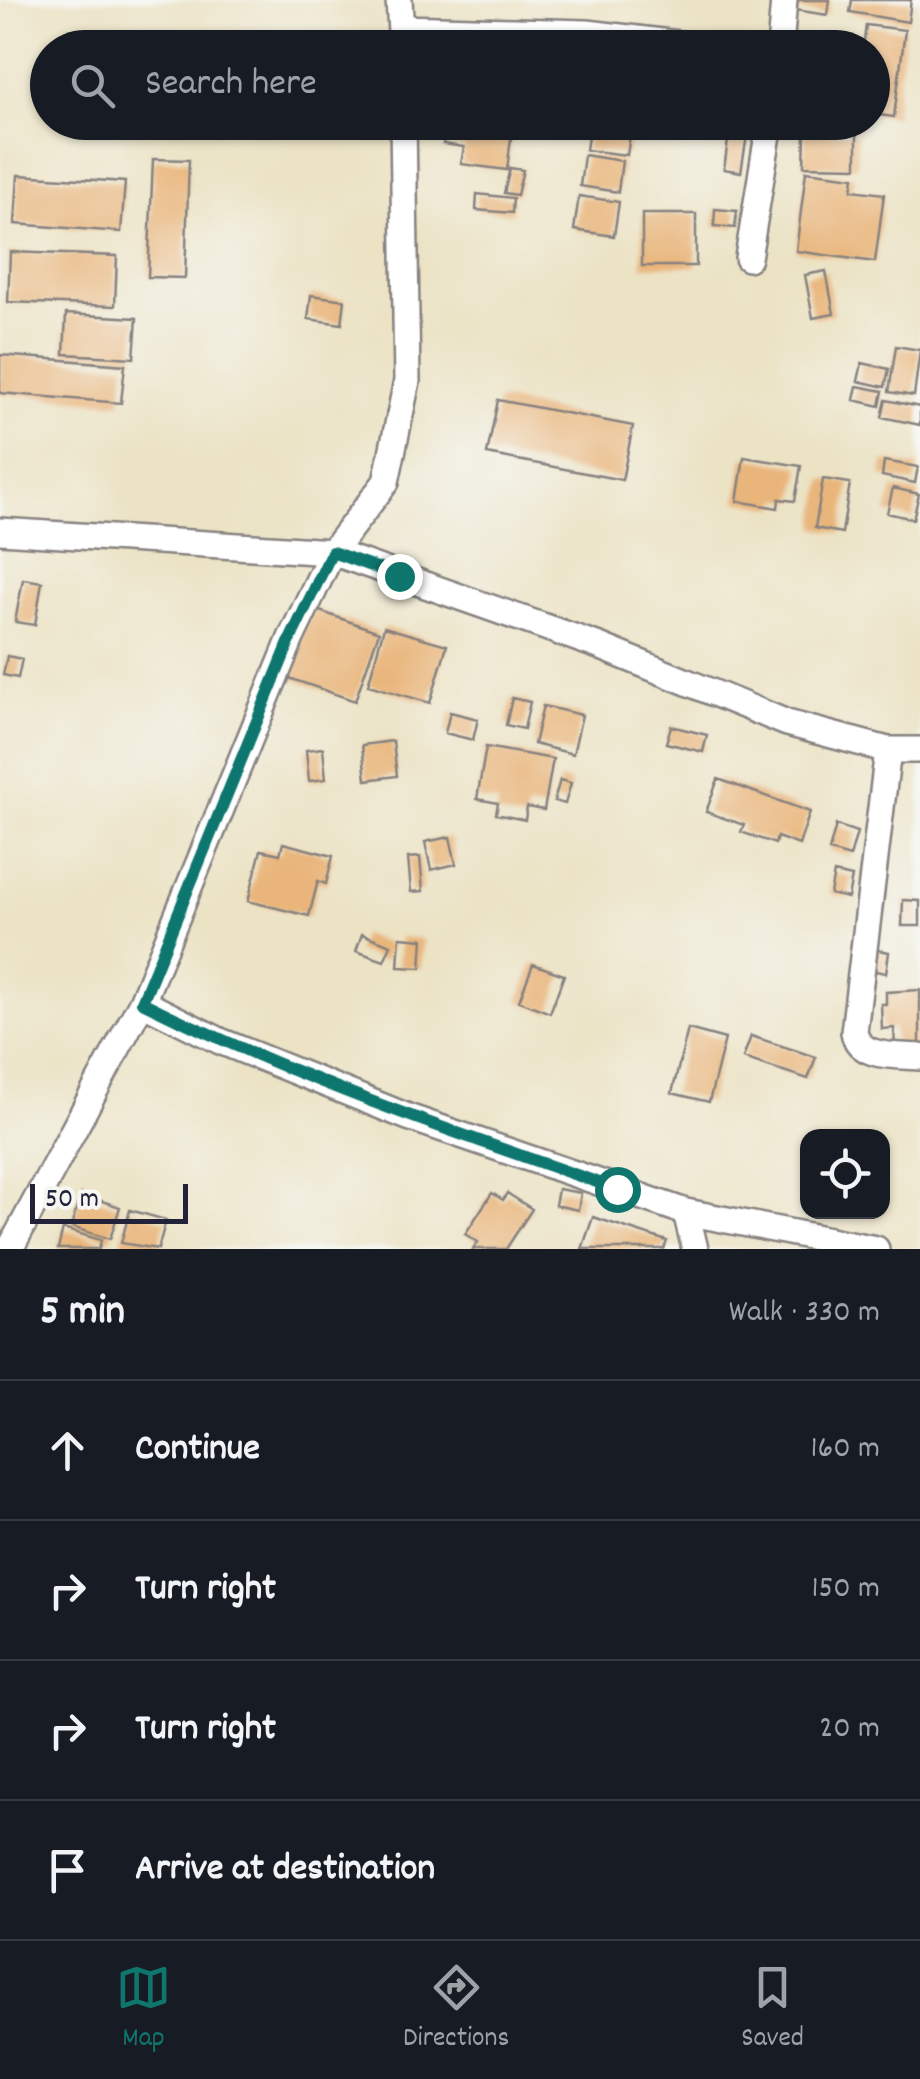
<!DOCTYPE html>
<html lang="en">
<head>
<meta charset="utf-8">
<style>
  body { margin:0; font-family:Dekko,sans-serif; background:#242831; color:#f1f3f6 }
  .controls { position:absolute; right:30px; bottom:30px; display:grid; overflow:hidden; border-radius:20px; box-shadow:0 2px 8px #0004 }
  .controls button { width:90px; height:90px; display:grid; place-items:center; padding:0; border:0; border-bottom:2px solid #363941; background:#171b24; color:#f1f3f6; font:50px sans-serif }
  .scale { position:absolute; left:30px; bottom:25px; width:158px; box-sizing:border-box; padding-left:10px; border:5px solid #22223b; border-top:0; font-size:28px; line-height:35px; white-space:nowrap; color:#22223b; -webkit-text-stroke:8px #f6f6f2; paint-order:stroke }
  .stop { position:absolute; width:30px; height:30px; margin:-22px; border:8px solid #0f766e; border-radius:50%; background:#fff }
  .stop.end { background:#0f766e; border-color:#fff; box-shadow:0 2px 10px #0008 }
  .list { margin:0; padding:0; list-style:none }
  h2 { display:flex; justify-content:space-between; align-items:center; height:130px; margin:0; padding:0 40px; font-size:42px }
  h2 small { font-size:32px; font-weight:400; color:#9ea1a6 }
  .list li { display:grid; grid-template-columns:65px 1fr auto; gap:30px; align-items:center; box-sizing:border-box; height:140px; padding:0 40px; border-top:2px solid #363941 }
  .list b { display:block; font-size:38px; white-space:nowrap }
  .list em { font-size:32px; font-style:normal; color:#9ea1a6 }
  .icon { flex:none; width:55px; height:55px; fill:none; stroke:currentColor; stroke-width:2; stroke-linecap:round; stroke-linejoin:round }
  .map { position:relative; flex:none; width:920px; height:1249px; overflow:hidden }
  .search { position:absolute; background:#171b24; box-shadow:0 2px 8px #0004; left:30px; right:30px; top:30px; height:110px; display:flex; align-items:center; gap:25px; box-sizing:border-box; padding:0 35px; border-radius:55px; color:#9ea1a6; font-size:38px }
  .sheet { height:690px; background:#171b24 }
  nav { display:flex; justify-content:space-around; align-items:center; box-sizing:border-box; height:140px; border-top:2px solid #363941; background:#171b24; font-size:28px; color:#9ea1a6 }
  nav a { display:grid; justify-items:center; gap:5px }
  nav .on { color:#0f766e }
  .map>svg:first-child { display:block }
</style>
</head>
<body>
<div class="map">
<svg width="920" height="1249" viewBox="0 0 920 1249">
  <rect width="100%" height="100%" fill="#f6f6f2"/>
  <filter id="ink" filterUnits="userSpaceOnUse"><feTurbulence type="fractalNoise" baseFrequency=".01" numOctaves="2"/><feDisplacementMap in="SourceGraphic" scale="20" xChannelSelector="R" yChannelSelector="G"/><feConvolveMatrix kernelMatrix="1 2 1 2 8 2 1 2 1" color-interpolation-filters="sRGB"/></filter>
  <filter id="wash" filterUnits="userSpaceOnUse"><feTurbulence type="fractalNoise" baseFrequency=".0048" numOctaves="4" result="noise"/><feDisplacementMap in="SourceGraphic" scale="40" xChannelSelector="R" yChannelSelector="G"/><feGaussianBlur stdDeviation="2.25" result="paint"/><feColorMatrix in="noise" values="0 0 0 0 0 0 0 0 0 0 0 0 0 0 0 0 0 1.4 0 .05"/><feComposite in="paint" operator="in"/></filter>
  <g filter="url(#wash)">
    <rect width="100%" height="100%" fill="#ece3c5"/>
    <g id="blocks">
      <!-- building -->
      <path fill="#e9b57a" d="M 790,0 L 830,0 L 828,15 L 788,9 Z
        M 852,0 L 911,0 L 908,22 L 850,12 Z
        M 866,25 L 905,30 L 894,117 L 872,114 L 872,48 L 863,48 Z
        M 446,122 L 513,122 L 507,170 L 461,164 L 464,147 L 443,144 Z
        M 590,122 L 632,123 L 627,155 L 586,150 Z
        M 729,133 L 747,136 L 741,172 L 724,169 Z
        M 805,133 L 857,134 L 857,167 L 804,166 Z
        M 584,155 L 622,161 L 618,192 L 580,186 Z
        M 153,159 L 189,160 L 185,278 L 148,277 Z
        M 510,168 L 523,170 L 517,195 L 504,193 Z
        M 806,171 L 854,177 L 852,190 L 884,194 L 875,262 L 796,251 Z
        M 18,175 L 125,182 L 121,232 L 15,224 Z
        M 477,194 L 513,198 L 512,213 L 476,210 Z
        M 579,196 L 619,202 L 614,236 L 574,230 Z
        M 715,209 L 737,211 L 735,228 L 714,226 Z
        M 642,214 L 696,214 L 696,266 L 642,266 Z
        M 10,252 L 117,256 L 115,306 L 8,302 Z
        M 826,271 L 834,314 L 813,318 L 805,275 Z
        M 311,295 L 345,300 L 342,324 L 308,319 Z
        M 66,314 L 137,318 L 134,358 L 64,354 Z
        M 896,346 L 920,350 L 914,396 L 889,392 Z
        M 0,355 L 125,365 L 121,403 L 0,393 Z
        M 862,363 L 889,369 L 885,387 L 858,381 Z
        M 857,386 L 883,391 L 880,406 L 854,400 Z
        M 498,400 L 633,426 L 622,480 L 487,454 Z
        M 886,400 L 920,407 L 920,425 L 882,417 Z
        M 744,457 L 801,466 L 795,501 L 779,499 L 778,508 L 737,501 Z
        M 884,461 L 918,467 L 915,483 L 882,476 Z
        M 823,479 L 850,483 L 842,533 L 815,528 Z
        M 893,488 L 919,494 L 913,519 L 887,513 Z
        M 23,579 L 42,582 L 35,625 L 15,622 Z
        M 311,608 L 379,632 L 355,701 L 286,677 Z
        M 384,627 L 447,645 L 430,703 L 368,685 Z
        M 7,656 L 22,659 L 18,678 L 3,675 Z
        M 512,698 L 530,702 L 524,729 L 506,725 Z
        M 543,706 L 582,715 L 573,754 L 534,744 Z
        M 450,712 L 478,719 L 473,740 L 445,733 Z
        M 671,726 L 707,735 L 703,752 L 666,743 Z
        M 393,741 L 397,776 L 366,780 L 362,745 Z
        M 486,747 L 553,759 L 544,810 L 527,807 L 525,820 L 496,814 L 498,803 L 477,799 Z
        M 323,748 L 326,779 L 309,781 L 306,750 Z
        M 718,779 L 810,812 L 799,845 L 777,837 L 775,844 L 741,832 L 744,825 L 706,812 Z
        M 560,780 L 571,783 L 565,804 L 554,801 Z
        M 836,825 L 857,832 L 850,857 L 829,851 Z
        M 450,837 L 456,864 L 431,870 L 425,842 Z
        M 283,843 L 333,856 L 326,884 L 318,881 L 309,916 L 248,901 L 261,850 L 280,854 Z
        M 420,857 L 423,891 L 411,892 L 408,858 Z
        M 834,873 L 852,877 L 848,898 L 830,894 Z
        M 903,900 L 920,901 L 920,926 L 902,926 Z
        M 362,934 L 391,945 L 384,961 L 356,951 Z
        M 400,937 L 423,939 L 421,968 L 398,967 Z
        M 874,949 L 889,952 L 886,973 L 870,970 Z
        M 533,964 L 564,975 L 550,1013 L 519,1001 Z
        M 920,990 L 920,1045 L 895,1046 L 894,1028 L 882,1029 L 881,1004 L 886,1004 L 886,992 Z
        M 688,1029 L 725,1039 L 709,1102 L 672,1093 Z
        M 751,1036 L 816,1057 L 808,1079 L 743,1058 Z
        M 558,1189 L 581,1193 L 578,1210 L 555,1205 Z
        M 492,1193 L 503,1200 L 507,1193 L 532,1209 L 506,1249 L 473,1249 L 478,1242 L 465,1234 Z
        M 81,1194 L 120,1207 L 110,1239 L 71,1227 Z
        M 130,1210 L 166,1220 L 158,1249 L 121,1243 Z
        M 593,1217 L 667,1241 L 664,1249 L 582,1249 Z
        M 63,1229 L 101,1240 L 99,1249 L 58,1249 Z"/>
    </g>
  </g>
  <g filter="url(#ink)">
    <use href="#blocks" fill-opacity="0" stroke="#878280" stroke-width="2.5"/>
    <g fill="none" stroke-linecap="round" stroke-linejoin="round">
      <defs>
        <path id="minor" d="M 399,0 L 402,48
          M 401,28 L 587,33 L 712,48
          M 780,48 L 784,0
          M 748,258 L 770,122
          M 0,531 L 332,552 L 599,646 L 787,723 L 888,750 L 920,750
          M 888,750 L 854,1032 C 859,1059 897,1055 920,1057
          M 142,1002 L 220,1041 L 408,1117 L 686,1212 L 876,1249
          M 686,1212 L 695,1249
          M 10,1249 L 142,1002 L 291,638 L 332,552 L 386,482 L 407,381 L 403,122"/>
      </defs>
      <!-- minor casing -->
      <use href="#minor" stroke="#878280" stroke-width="30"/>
      <!-- minor -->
      <use href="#minor" stroke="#fff" stroke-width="25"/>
    </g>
  </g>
  <g fill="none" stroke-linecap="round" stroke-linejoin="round" filter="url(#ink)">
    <!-- route -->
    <path stroke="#0f766e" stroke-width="12" d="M 399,576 L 332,552 L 291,638 L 142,1002 C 295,1078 455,1133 617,1189"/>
  </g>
</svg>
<div class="controls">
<button><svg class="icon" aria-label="locate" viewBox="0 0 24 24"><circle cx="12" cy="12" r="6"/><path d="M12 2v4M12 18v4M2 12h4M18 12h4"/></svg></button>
</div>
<div class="scale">50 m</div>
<div class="stop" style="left:617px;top:1189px"></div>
<div class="stop end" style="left:399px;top:576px"></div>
<div class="search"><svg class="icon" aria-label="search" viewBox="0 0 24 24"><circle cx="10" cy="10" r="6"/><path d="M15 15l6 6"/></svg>Search here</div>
</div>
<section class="sheet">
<h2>5 min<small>Walk · 330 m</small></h2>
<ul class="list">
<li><svg class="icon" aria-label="ahead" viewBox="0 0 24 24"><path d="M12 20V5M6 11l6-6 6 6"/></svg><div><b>Continue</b></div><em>160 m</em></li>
<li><svg class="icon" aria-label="right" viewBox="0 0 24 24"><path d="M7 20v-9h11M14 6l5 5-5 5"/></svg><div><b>Turn right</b></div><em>150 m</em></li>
<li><svg class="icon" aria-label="right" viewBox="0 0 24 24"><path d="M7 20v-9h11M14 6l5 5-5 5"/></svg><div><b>Turn right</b></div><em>20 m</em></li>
<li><svg class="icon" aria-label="arrive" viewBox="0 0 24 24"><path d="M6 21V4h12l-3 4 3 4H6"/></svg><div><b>Arrive at destination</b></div></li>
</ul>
</section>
<nav>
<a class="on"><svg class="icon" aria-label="map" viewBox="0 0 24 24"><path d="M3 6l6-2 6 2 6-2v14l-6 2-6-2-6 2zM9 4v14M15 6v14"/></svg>Map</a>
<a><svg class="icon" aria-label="directions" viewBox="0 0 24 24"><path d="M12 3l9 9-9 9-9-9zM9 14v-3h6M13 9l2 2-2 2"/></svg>Directions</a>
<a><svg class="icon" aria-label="saved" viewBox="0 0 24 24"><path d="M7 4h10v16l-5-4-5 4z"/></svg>Saved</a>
</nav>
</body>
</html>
